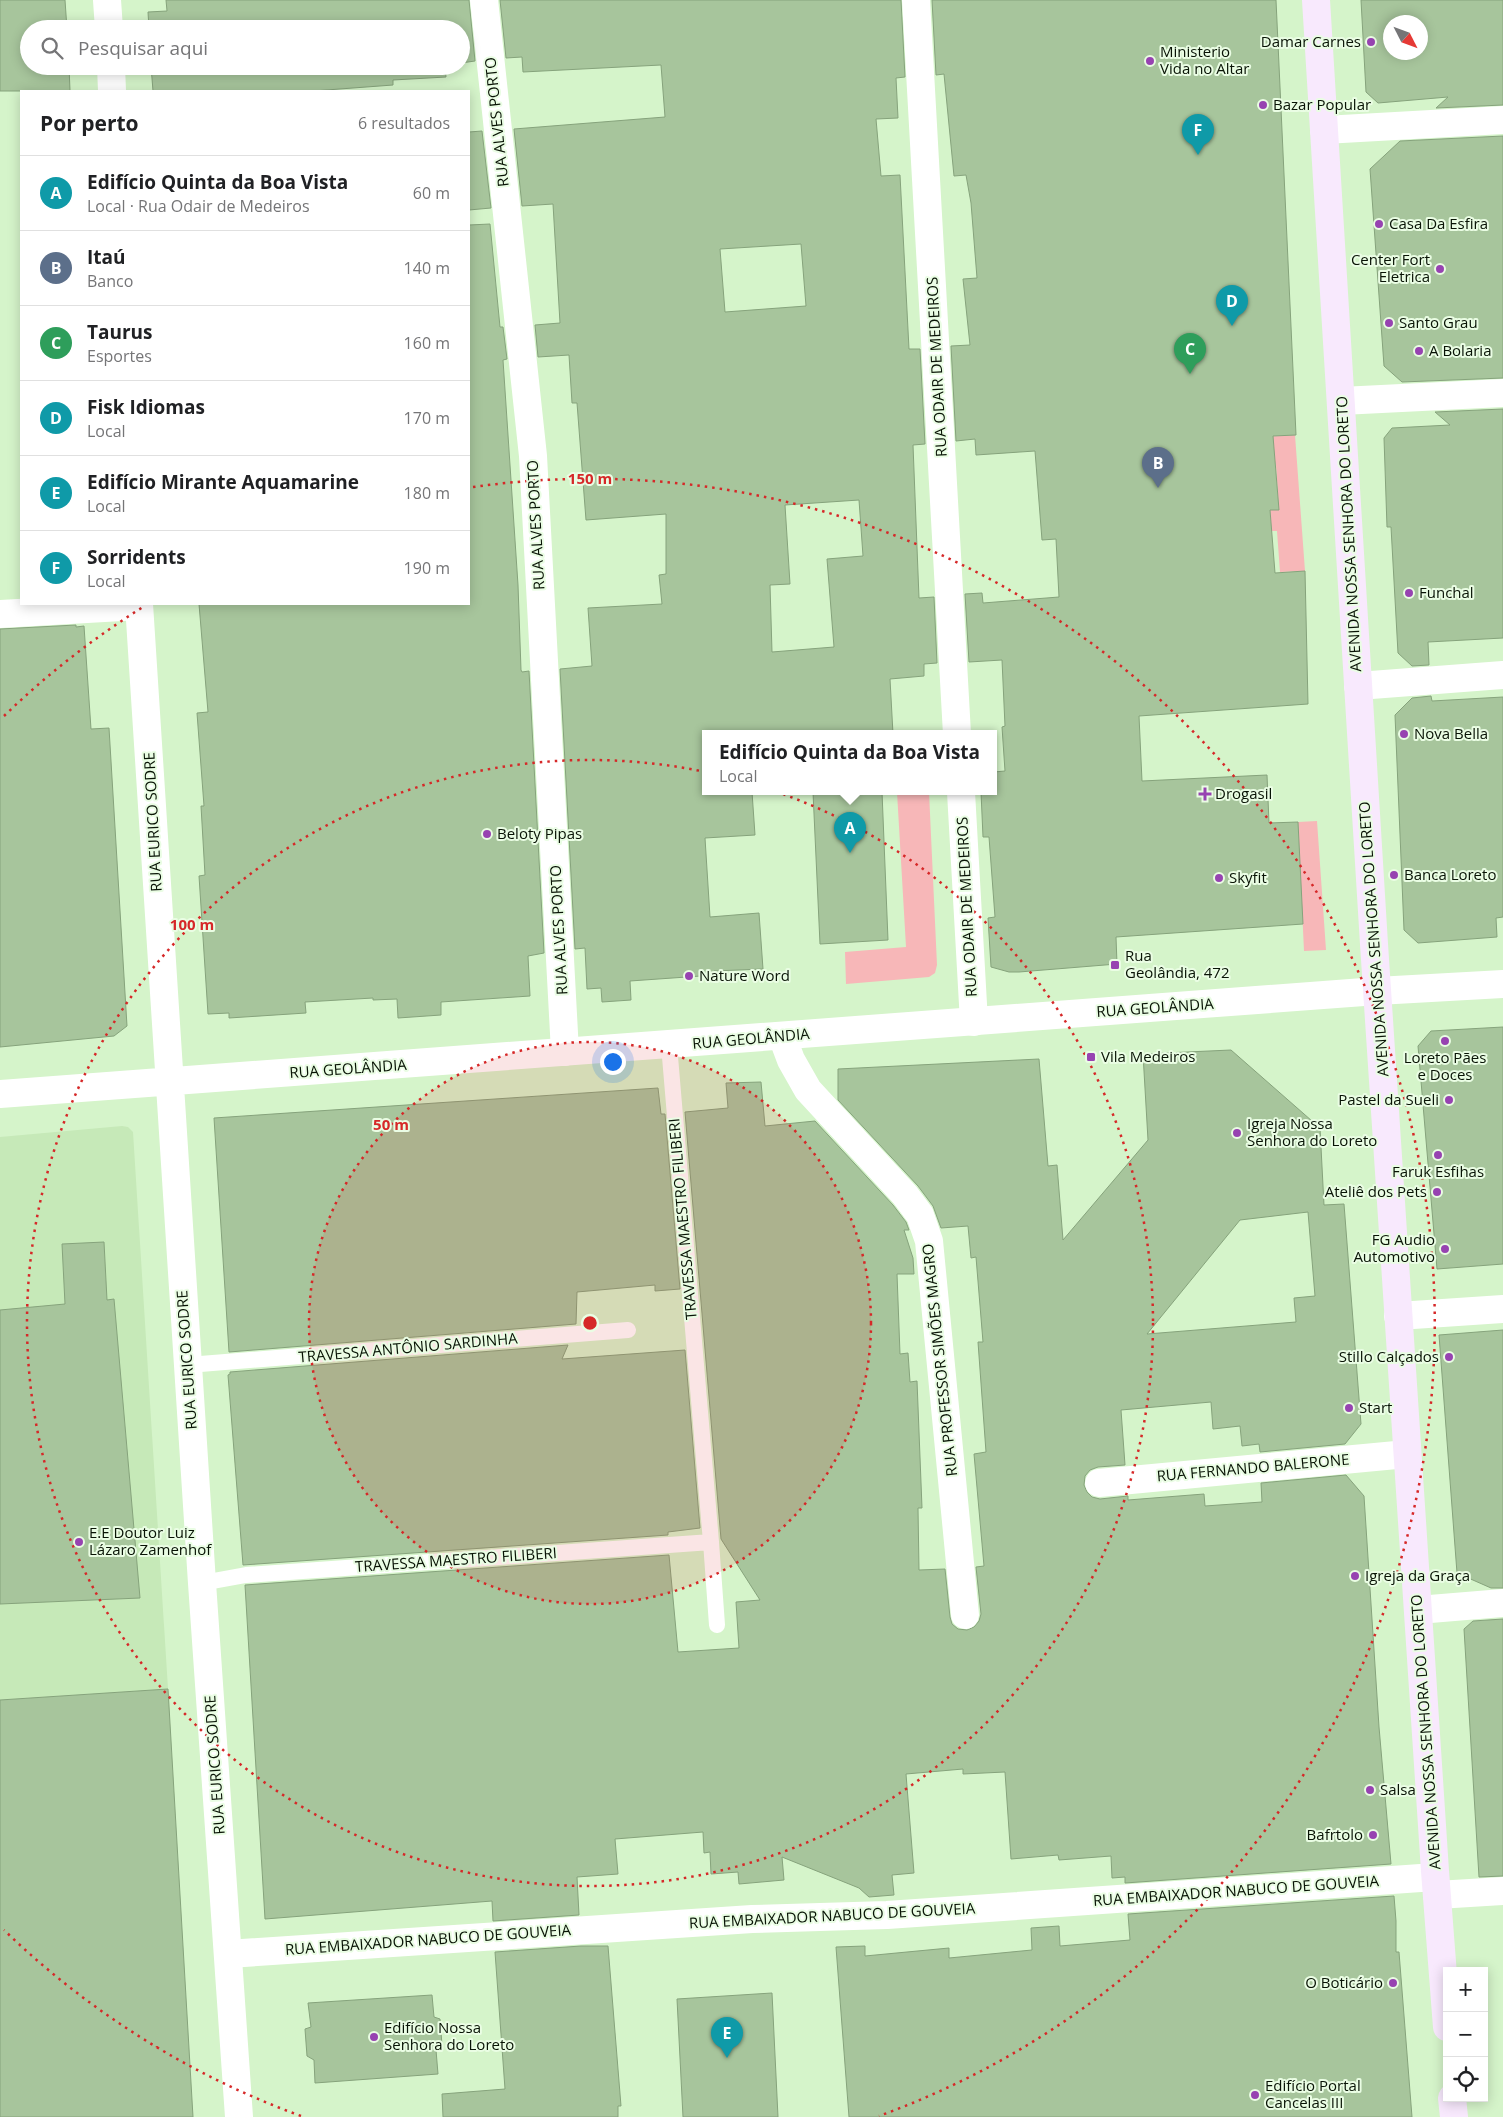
<!DOCTYPE html>
<html lang="pt">
<head>
<meta charset="utf-8">
<style>
  body { margin:0; font-family:"Open Sans",sans-serif; background:#f2f2f2; color:#202124 }
  .controls { position:absolute; right:15px; bottom:15px; display:grid; overflow:hidden; border-radius:0px; box-shadow:0 2px 12px #0003 }
  .controls button { width:45px; height:45px; display:grid; place-items:center; padding:0; border:0; border-bottom:1px solid #e0e0e0; background:#fff; color:#202124; font:25px sans-serif }
  .compass { position:absolute; left:1383px; top:15px; width:45px; height:45px; border-radius:50%; background:#fff; box-shadow:0 2px 12px #0003; rotate:132deg }
  .you { position:absolute; left:612px; top:1061px; width:18px; height:18px; margin:-12px; border:4px solid #fff; border-radius:50%; background:#1a73e8; box-shadow:0 0 0 8px #1a73e833 }
  .badge { display:grid; place-items:center; width:32px; height:32px; border-radius:50%; background:#1a73e8; color:#fff; font-size:16px; font-weight:700 }
  .pin { position:absolute; translate:-50% -41px; filter:drop-shadow(0 1px 2px #0008) }
  .pin::after { content:''; position:absolute; top:26px; width:18px; height:15px; background:inherit; clip-path:polygon(0 0,100% 0,50% 100%) }
  .popup { position:absolute; left:702px; top:730px; width:295px; height:65px; box-sizing:border-box; display:grid; place-content:center; border-radius:0px; background:#fff; filter:drop-shadow(0 1px 4px #0005); font-size:16px; white-space:nowrap; color:#757577 }
  .popup b { font-size:19px; color:#202124 }
  .popup::after { content:''; position:absolute; left:50%; top:100%; margin-left:-10px; border:10px solid transparent; border-top-color:#fff }
  .list { margin:0; padding:0; list-style:none }
  h2 { display:flex; justify-content:space-between; align-items:center; height:65px; margin:0; padding:0 20px; font-size:21px }
  h2 small { font-size:16px; font-weight:400; color:#757577 }
  .list li { display:grid; grid-template-columns:32px 1fr auto; gap:15px; align-items:center; box-sizing:border-box; height:75px; padding:0 20px; border-top:1px solid #e0e0e0 }
  .list b { display:block; font-size:19px; white-space:nowrap }
  .list p { margin:0; font-size:16px; white-space:nowrap; color:#757577 }
  .list em { font-size:16px; font-style:normal; color:#757577 }
  .icon { flex:none; width:28px; height:28px; fill:none; stroke:currentColor; stroke-width:2; stroke-linecap:round; stroke-linejoin:round }
  .map { position:relative; flex:none; width:1503px; height:2117px; overflow:hidden }
  .search { position:absolute; background:#fff; box-shadow:0 2px 12px #0003; left:20px; top:20px; width:450px; height:55px; display:flex; align-items:center; gap:12px; box-sizing:border-box; padding:0 18px; border-radius:28px; color:#757577; font-size:19px }
  .panel { position:absolute; background:#fff; box-shadow:0 2px 12px #0003; left:20px; top:90px; width:450px; height:515px; border-radius:0px }
  .map>svg:first-child { display:block }
</style>
</head>
<body>
<div class="map">
<svg width="1503" height="2117" viewBox="0 0 1503 2117">
  <rect width="100%" height="100%" fill="#d5f4ca"/>
  <!-- built -->
  <path fill="#c6e9b8" d="M 122,1126 L 128,1127 L 133,1132 L 168,1689 L 0,1700 L 0,1137 Z"/>
  <!-- green -->
  <path fill="#f7b7b8" d="M 1295,435 L 1305,571 L 1280,572 L 1277,531 L 1271,531 L 1270,510 L 1279,510 L 1276,465 L 1262,437 Z
    M 897,792 L 929,792 L 937,965 L 935,973 L 929,977 L 846,984 L 845,952 L 906,947 Z
    M 1317,821 L 1326,950 L 1304,951 L 1298,822 Z"/>
  <!-- building -->
  <path fill="#a7c59c" stroke="#86a37c" fill-rule="evenodd" d="M 0,0 L 65,0 L 67,29 L 29,29 L 29,66 L 69,66 L 70,91 L 0,91 Z
    M 166,0 L 469,0 L 475,61 L 461,63 L 461,29 L 149,29 L 148,12 L 167,11 Z
    M 500,0 L 901,0 L 905,77 L 896,78 L 898,118 L 876,119 L 881,176 L 900,175 L 909,349 L 920,349 L 925,444 L 913,445 L 919,598 L 934,597 L 937,663 L 924,664 L 924,676 L 890,679 L 893,734 L 706,734 L 706,792 L 752,792 L 755,835 L 705,838 L 710,917 L 759,913 L 763,969 L 714,971 L 715,975 L 630,981 L 631,1000 L 602,1002 L 601,988 L 587,989 L 585,948 L 575,949 L 560,669 L 592,666 L 588,608 L 662,604 L 659,575 L 666,574 L 666,514 L 586,520 L 577,403 L 572,403 L 569,355 L 538,357 L 535,325 L 560,323 L 553,204 L 522,206 L 514,129 L 665,117 L 661,65 L 523,72 L 522,57 L 506,58 ZM 801,244 L 806,306 L 725,312 L 720,249 ZM 859,500 L 863,556 L 827,559 L 834,647 L 772,652 L 770,585 L 790,584 L 785,505 Z
    M 932,0 L 1276,0 L 1296,435 L 1273,436 L 1279,510 L 1270,510 L 1275,573 L 1305,571 L 1308,704 L 1139,716 L 1142,781 L 1267,775 L 1269,823 L 1298,822 L 1303,924 L 1116,937 L 1117,964 L 1019,972 L 1009,972 L 991,967 L 988,918 L 995,917 L 989,837 L 983,837 L 981,792 L 994,792 L 994,772 L 1005,771 L 1002,727 L 1005,726 L 1002,660 L 969,662 L 965,594 L 982,593 L 983,603 L 1059,597 L 1056,539 L 1042,540 L 1035,451 L 976,455 L 975,439 L 956,441 L 951,346 L 970,345 L 963,279 L 977,278 L 971,203 L 966,175 L 954,176 L 944,74 L 936,75 Z
    M 1361,0 L 1503,0 L 1503,105 L 1436,108 L 1448,97 L 1378,103 L 1366,92 ZM 1390,22 L 1420,22 L 1420,52 L 1390,52 Z
    M 151,66 L 445,66 L 446,77 L 393,80 L 393,85 L 313,91 L 153,91 Z
    M 482,131 L 491,208 L 469,210 L 469,132 Z
    M 1503,136 L 1503,378 L 1402,382 L 1384,366 L 1370,169 L 1400,141 Z
    M 490,224 L 500,327 L 503,327 L 507,359 L 503,360 L 518,585 L 521,670 L 522,672 L 529,671 L 544,953 L 528,956 L 530,996 L 441,1002 L 441,1015 L 398,1018 L 397,999 L 373,1000 L 373,998 L 305,1002 L 306,1013 L 229,1018 L 229,1013 L 208,1014 L 199,876 L 205,875 L 201,806 L 204,806 L 197,713 L 208,712 L 199,604 L 469,604 L 469,225 Z
    M 1503,409 L 1503,638 L 1428,642 L 1429,665 L 1412,666 L 1398,653 L 1391,527 L 1387,527 L 1384,438 L 1392,428 L 1450,425 L 1435,412 Z
    M 76,625 L 76,627 L 84,626 L 91,729 L 109,728 L 127,1026 L 114,1036 L 0,1047 L 0,629 Z
    M 1431,696 L 1432,701 L 1503,697 L 1503,917 L 1496,918 L 1497,937 L 1418,943 L 1404,930 L 1395,715 L 1412,698 Z
    M 813,792 L 882,792 L 888,940 L 820,944 Z
    M 1503,1027 L 1503,1264 L 1437,1269 L 1418,1046 L 1431,1031 Z
    M 1231,1050 L 1320,1128 L 1324,1205 L 1344,1204 L 1361,1424 L 1345,1444 L 1260,1452 L 1259,1444 L 1242,1446 L 1240,1426 L 1213,1429 L 1211,1402 L 1121,1410 L 1125,1465 L 1098,1467 L 1090,1470 L 1085,1476 L 1084,1485 L 1087,1492 L 1092,1497 L 1100,1499 L 1128,1496 L 1128,1500 L 1204,1494 L 1205,1506 L 1262,1502 L 1261,1483 L 1346,1475 L 1364,1496 L 1379,1727 L 1391,1864 L 1125,1883 L 1125,1877 L 1112,1878 L 1111,1856 L 1059,1860 L 1058,1855 L 1011,1859 L 1005,1772 L 963,1774 L 963,1769 L 906,1774 L 914,1873 L 892,1875 L 894,1895 L 869,1897 L 859,1888 L 782,1857 L 784,1880 L 739,1884 L 738,1872 L 711,1874 L 710,1852 L 704,1853 L 703,1832 L 615,1839 L 618,1874 L 577,1877 L 579,1915 L 493,1921 L 492,1901 L 265,1919 L 245,1585 L 669,1555 L 678,1652 L 739,1648 L 736,1602 L 760,1600 L 721,1539 L 685,1112 L 728,1108 L 726,1083 L 761,1082 L 765,1126 L 815,1121 L 893,1205 L 906,1222 L 909,1230 L 904,1230 L 913,1258 L 914,1274 L 897,1274 L 900,1354 L 908,1353 L 910,1382 L 917,1381 L 922,1508 L 918,1508 L 919,1570 L 945,1569 L 950,1617 L 952,1624 L 958,1629 L 967,1630 L 974,1627 L 979,1621 L 981,1614 L 976,1567 L 984,1566 L 974,1454 L 986,1452 L 978,1342 L 983,1342 L 976,1257 L 971,1258 L 968,1226 L 941,1228 L 933,1206 L 918,1186 L 838,1100 L 838,1069 L 1039,1059 L 1048,1166 L 1057,1165 L 1063,1240 L 1148,1140 L 1143,1054 ZM 1308,1212 L 1315,1296 L 1294,1298 L 1296,1322 L 1147,1334 L 1240,1220 Z
    M 658,1088 L 661,1114 L 665,1114 L 680,1289 L 655,1291 L 655,1285 L 577,1292 L 576,1324 L 229,1352 L 214,1118 Z
    M 104,1242 L 107,1300 L 114,1299 L 140,1598 L 0,1604 L 0,1310 L 65,1304 L 62,1244 Z
    M 1503,1330 L 1503,1588 L 1491,1588 L 1457,1573 L 1439,1335 Z
    M 568,1345 L 562,1359 L 685,1350 L 700,1528 L 668,1532 L 668,1535 L 243,1565 L 228,1375 L 230,1374 L 230,1372 Z
    M 1503,1619 L 1503,1876 L 1479,1877 L 1464,1629 L 1473,1621 Z
    M 168,1689 L 193,2117 L 0,2117 L 0,1700 Z
    M 1394,1896 L 1396,1921 L 1396,1952 L 1399,1952 L 1412,2117 L 849,2117 L 836,1947 L 865,1946 L 865,1956 L 949,1948 L 949,1958 L 1032,1950 L 1031,1928 L 1059,1926 L 1060,1946 L 1130,1940 L 1128,1914 Z
    M 581,1946 L 608,1946 L 621,2106 L 618,2106 L 618,2117 L 443,2117 L 442,2094 L 505,2089 L 495,1952 Z
    M 772,1993 L 778,2117 L 683,2117 L 677,1999 Z
    M 432,1995 L 434,2017 L 440,2019 L 442,2045 L 436,2050 L 438,2074 L 315,2083 L 314,2060 L 307,2056 L 305,2029 L 311,2027 L 308,2003 Z"/>
  <g fill="none" stroke-linecap="round" stroke-linejoin="round">
    <!-- service -->
    <path stroke="#fff" stroke-width="16" d="M 188,1365 L 628,1330
      M 711,1542 L 717,1625
      M 202,1583 L 246,1575 L 711,1542 L 669,1045"/>
    <!-- minor -->
    <path stroke="#fff" stroke-width="28" d="M 484,0 L 533,456 L 565,1052
      M 916,0 L 957,734
      M 1324,130 L 1503,120
      M 1341,401 L 1503,393
      M 0,614 L 139,606
      M 1358,686 L 1503,675
      M 961,792 L 974,1022
      M 782,1036 L 791,1060 L 808,1090 L 905,1195 L 920,1215 L 929,1241 L 965,1615
      M 1398,1316 L 1503,1309
      M 1099,1483 L 1407,1454
      M 1418,1610 L 1503,1603
      M 1437,1895 L 1503,1891
      M 228,1954 L 752,1919 L 887,1915 L 1435,1877"/>
    <!-- tertiary -->
    <path stroke="#fff" stroke-width="28" d="M 107,0 L 109,29
      M 111,66 L 112,91
      M 139,604 L 202,1583 L 239,2117
      M 0,1094 L 1377,991 L 1503,984"/>
    <!-- secondary -->
    <path stroke="#f8e9fd" stroke-width="28" d="M 1316,0 L 1374,944 L 1435,1871 L 1447,2027
      M 1452,2098 L 1454,2117"/>
  </g>
  <!-- distance rings -->
  <circle cx="590" cy="1323" r="281" fill="#d62828" fill-opacity=".12"/>
  <g fill="none" stroke="#d62828" stroke-width="2.5" stroke-dasharray="2.5 5">
    <circle cx="590" cy="1323" r="281"/>
    <circle cx="590" cy="1323" r="563"/>
    <path d="M301 2116A844 844 0 0 1 4 1930M4 716A844 844 0 0 1 143 607M473 487A844 844 0 0 1 879 2116"/>
  </g>
  <!-- markers -->
  <g fill="#9743b1" stroke="#eafde4" stroke-width="2">
    <circle cx="1371" cy="42" r="5"/>
    <circle cx="1150" cy="61" r="5"/>
    <circle cx="1263" cy="105" r="5"/>
    <circle cx="1379" cy="224" r="5"/>
    <circle cx="1440" cy="269" r="5"/>
    <circle cx="1389" cy="323" r="5"/>
    <circle cx="1419" cy="351" r="5"/>
    <circle cx="1409" cy="593" r="5"/>
    <circle cx="1404" cy="734" r="5"/>
    <path d="M1202.5 786.5h5v5h5v5h-5v5h-5v-5h-5v-5h5z"/>
    <circle cx="487" cy="834" r="5"/>
    <circle cx="1394" cy="875" r="5"/>
    <circle cx="1219" cy="878" r="5"/>
    <rect x="1110" y="960" width="10" height="10" rx="2.5"/>
    <circle cx="689" cy="976" r="5"/>
    <circle cx="1445" cy="1041" r="5"/>
    <rect x="1086" y="1052" width="10" height="10" rx="2.5"/>
    <circle cx="1449" cy="1100" r="5"/>
    <circle cx="1237" cy="1133" r="5"/>
    <circle cx="1438" cy="1155" r="5"/>
    <circle cx="1437" cy="1192" r="5"/>
    <circle cx="1445" cy="1249" r="5"/>
    <circle cx="1449" cy="1357" r="5"/>
    <circle cx="1349" cy="1408" r="5"/>
    <circle cx="79" cy="1542" r="5"/>
    <circle cx="1355" cy="1576" r="5"/>
    <circle cx="1370" cy="1790" r="5"/>
    <circle cx="1373" cy="1835" r="5"/>
    <circle cx="1393" cy="1983" r="5"/>
    <circle cx="374" cy="2037" r="5"/>
    <circle cx="1255" cy="2095" r="5"/>
  </g>
  <g text-anchor="middle" stroke-width="4" stroke-linejoin="round" paint-order="stroke">
    <!-- poi labels -->
    <g font-size="15" fill="#081305" stroke="#eafde4" text-anchor="start">
      <text x="1361" y="47" text-anchor="end">Damar Carnes</text>
      <text x="1160" y="57">Ministerio<tspan x="1160" dy="17">Vida no Altar</tspan></text>
      <text x="1273" y="110">Bazar Popular</text>
      <text x="1389" y="229">Casa Da Esfira</text>
      <text x="1430" y="265" text-anchor="end">Center Fort<tspan x="1430" dy="17">Eletrica</tspan></text>
      <text x="1399" y="328">Santo Grau</text>
      <text x="1429" y="356">A Bolaria</text>
      <text x="1419" y="598">Funchal</text>
      <text x="1414" y="739">Nova Bella</text>
      <text x="1215" y="799">Drogasil</text>
      <text x="497" y="839">Beloty Pipas</text>
      <text x="1404" y="880">Banca Loreto</text>
      <text x="1229" y="883">Skyfit</text>
      <text x="1125" y="961">Rua<tspan x="1125" dy="17">Geolândia, 472</tspan></text>
      <text x="699" y="981">Nature Word</text>
      <text x="1101" y="1062">Vila Medeiros</text>
      <text x="1445" y="1063" text-anchor="middle">Loreto Pães<tspan x="1445" dy="17">e Doces</tspan></text>
      <text x="1439" y="1105" text-anchor="end">Pastel da Sueli</text>
      <text x="1247" y="1129">Igreja Nossa<tspan x="1247" dy="17">Senhora do Loreto</tspan></text>
      <text x="1438" y="1177" text-anchor="middle">Faruk Esfihas</text>
      <text x="1427" y="1197" text-anchor="end">Ateliê dos Pets</text>
      <text x="1435" y="1245" text-anchor="end">FG Audio<tspan x="1435" dy="17">Automotivo</tspan></text>
      <text x="1439" y="1362" text-anchor="end">Stillo Calçados</text>
      <text x="1359" y="1413">Start</text>
      <text x="89" y="1538">E.E Doutor Luiz<tspan x="89" dy="17">Lázaro Zamenhof</tspan></text>
      <text x="1365" y="1581">Igreja da Graça</text>
      <text x="1380" y="1795">Salsa</text>
      <text x="1363" y="1840" text-anchor="end">Bafrtolo</text>
      <text x="1383" y="1988" text-anchor="end">O Boticário</text>
      <text x="384" y="2033">Edifício Nossa<tspan x="384" dy="17">Senhora do Loreto</tspan></text>
      <text x="1265" y="2091">Edifício Portal<tspan x="1265" dy="17">Cancelas III</tspan></text>
    </g>
    <!-- street labels -->
    <g font-size="15" fill="#081305" stroke="#eafde4">
      <text transform="translate(497 122) rotate(-96)" y="5">RUA ALVES PORTO</text>
      <text transform="translate(937 367) rotate(-93)" y="5">RUA ODAIR DE MEDEIROS</text>
      <text transform="translate(536 525) rotate(-93)" y="5">RUA ALVES PORTO</text>
      <text transform="translate(1349 534) rotate(-93)" y="5">AVENIDA NOSSA SENHORA DO LORETO</text>
      <text transform="translate(153 822) rotate(-93)" y="5">RUA EURICO SODRE</text>
      <text transform="translate(967 907) rotate(-93)" y="5">RUA ODAIR DE MEDEIROS</text>
      <text transform="translate(559 930) rotate(-93)" y="5">RUA ALVES PORTO</text>
      <text transform="translate(1374 939) rotate(-94)" y="5">AVENIDA NOSSA SENHORA DO LORETO</text>
      <text transform="translate(1155 1008) rotate(-4)" y="5">RUA GEOLÂNDIA</text>
      <text transform="translate(751 1039) rotate(-5)" y="5">RUA GEOLÂNDIA</text>
      <text transform="translate(348 1069) rotate(-4)" y="5">RUA GEOLÂNDIA</text>
      <text transform="translate(683 1219) rotate(-95)" y="5">TRAVESSA MAESTRO FILIBERI</text>
      <text transform="translate(408 1348) rotate(-5)" y="5">TRAVESSA ANTÔNIO SARDINHA</text>
      <text transform="translate(187 1360) rotate(-94)" y="5">RUA EURICO SODRE</text>
      <text transform="translate(940 1360) rotate(-96)" y="5">RUA PROFESSOR SIMÕES MAGRO</text>
      <text transform="translate(1253 1468) rotate(-5)" y="5">RUA FERNANDO BALERONE</text>
      <text transform="translate(456 1560) rotate(-4)" y="5">TRAVESSA MAESTRO FILIBERI</text>
      <text transform="translate(1426 1732) rotate(-94)" y="5">AVENIDA NOSSA SENHORA DO LORETO</text>
      <text transform="translate(215 1765) rotate(-94)" y="5">RUA EURICO SODRE</text>
      <text transform="translate(1236 1891) rotate(-4)" y="5">RUA EMBAIXADOR NABUCO DE GOUVEIA</text>
      <text transform="translate(832 1916) rotate(-3)" y="5">RUA EMBAIXADOR NABUCO DE GOUVEIA</text>
      <text transform="translate(428 1940) rotate(-4)" y="5">RUA EMBAIXADOR NABUCO DE GOUVEIA</text>
    </g>
  </g>
  <circle cx="590" cy="1323" r="8" fill="#d62828" stroke="#eafde4" stroke-width="2.5"/>
  <g font-size="15" text-anchor="middle" font-weight="bold" fill="#d62828" stroke="#eafde4" stroke-width="4" stroke-linejoin="round" paint-order="stroke">
    <text x="590" y="484">150 m</text>
    <text x="192" y="930">100 m</text>
    <text x="391" y="1130">50 m</text>
  </g>
</svg>
<div class="controls">
<button>+</button>
<button>−</button>
<button><svg class="icon" aria-label="locate" viewBox="0 0 24 24"><circle cx="12" cy="12" r="6"/><path d="M12 2v4M12 18v4M2 12h4M18 12h4"/></svg></button>
</div>
<svg class="compass" viewBox="-18 -18 36 36"><path d="M0-13l5 13h-10z" fill="#e53935"/><path d="M0 13l5-13h-10z" fill="#757577"/></svg>
<div class="you"></div>
<div class="pin badge" style="left:850px;top:853px;background:#0f9aa8">A</div>
<div class="popup"><b>Edifício Quinta da Boa Vista</b>Local</div>
<div class="pin badge" style="left:1158px;top:488px;background:#5c6f8a">B</div>
<div class="pin badge" style="left:1190px;top:374px;background:#2e9e5b">C</div>
<div class="pin badge" style="left:1232px;top:326px;background:#0f9aa8">D</div>
<div class="pin badge" style="left:727px;top:2058px;background:#0f9aa8">E</div>
<div class="pin badge" style="left:1198px;top:155px;background:#0f9aa8">F</div>
<div class="search"><svg class="icon" aria-label="search" viewBox="0 0 24 24"><circle cx="10" cy="10" r="6"/><path d="M15 15l6 6"/></svg>Pesquisar aqui</div>
<section class="panel">
<h2>Por perto<small>6 resultados</small></h2>
<ul class="list">
<li><span class="badge" style="background:#0f9aa8">A</span><div><b>Edifício Quinta da Boa Vista</b><p>Local · Rua Odair de Medeiros</p></div><em>60 m</em></li>
<li><span class="badge" style="background:#5c6f8a">B</span><div><b>Itaú</b><p>Banco</p></div><em>140 m</em></li>
<li><span class="badge" style="background:#2e9e5b">C</span><div><b>Taurus</b><p>Esportes</p></div><em>160 m</em></li>
<li><span class="badge" style="background:#0f9aa8">D</span><div><b>Fisk Idiomas</b><p>Local</p></div><em>170 m</em></li>
<li><span class="badge" style="background:#0f9aa8">E</span><div><b>Edifício Mirante Aquamarine</b><p>Local</p></div><em>180 m</em></li>
<li><span class="badge" style="background:#0f9aa8">F</span><div><b>Sorridents</b><p>Local</p></div><em>190 m</em></li>
</ul>
</section>
</div>
</body>
</html>
